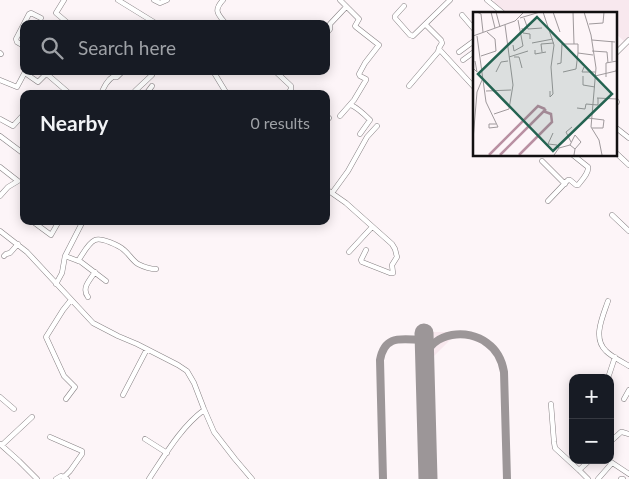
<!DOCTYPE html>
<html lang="en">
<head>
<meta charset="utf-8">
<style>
  body { margin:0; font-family:Lato,sans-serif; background:#20242c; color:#f1f3f6 }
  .controls { position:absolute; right:15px; bottom:15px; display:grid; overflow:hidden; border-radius:10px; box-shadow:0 2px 12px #0003 }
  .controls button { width:45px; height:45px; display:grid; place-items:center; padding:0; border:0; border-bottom:1px solid #363941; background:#171b24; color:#f1f3f6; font:25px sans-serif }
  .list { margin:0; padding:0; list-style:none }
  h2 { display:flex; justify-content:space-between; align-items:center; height:65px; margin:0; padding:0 20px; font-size:21px }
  h2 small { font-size:16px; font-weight:400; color:#9ea1a6 }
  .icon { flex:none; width:28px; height:28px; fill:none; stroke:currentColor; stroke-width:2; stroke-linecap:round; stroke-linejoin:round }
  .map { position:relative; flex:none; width:629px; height:479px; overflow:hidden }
  .search { position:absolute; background:#171b24; box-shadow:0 2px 12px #0003; left:20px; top:20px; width:310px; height:55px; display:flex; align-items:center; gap:12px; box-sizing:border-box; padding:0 18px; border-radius:10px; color:#9ea1a6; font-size:19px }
  .panel { position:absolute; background:#171b24; box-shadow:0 2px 12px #0003; left:20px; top:90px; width:310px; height:135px; border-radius:10px }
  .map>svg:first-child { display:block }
</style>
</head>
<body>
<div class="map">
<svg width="629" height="479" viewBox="0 0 629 479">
  <rect width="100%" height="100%" fill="#fdf5f8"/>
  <!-- built -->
  <path fill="#f8e8ee" d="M 495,0 L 629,0 L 629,37 L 625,42 L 615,33 L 615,14 L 505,14 L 491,3 Z
    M 431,332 L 453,332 L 452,338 L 431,359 Z"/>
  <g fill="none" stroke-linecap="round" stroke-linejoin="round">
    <!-- taxiway -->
    <path stroke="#9c9698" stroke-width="8" d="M 425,357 C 433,332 468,328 487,343 C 497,350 502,360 504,372 L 507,479
      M 383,479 L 380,360 C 385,333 403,340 424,340"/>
    <!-- runway -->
    <path stroke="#9c9698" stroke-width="19" d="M 424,333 L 428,479"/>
    <defs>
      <path id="minor" d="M 64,0 L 56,13 L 69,24
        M 118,0 L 157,24
        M 154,0 L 160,3 L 167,0
        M 223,0 C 213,11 218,14 226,24
        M 340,0 L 359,19 L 355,26 L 356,27 L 379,45 L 365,63 L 359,74 L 360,76 L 366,79 L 366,80 L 354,100 L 340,116
        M 487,0 L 504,14
        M 404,6 L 395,16 L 395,18 L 410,35 L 413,36 L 450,0
        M 462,15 L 474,29
        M 326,34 L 330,29 L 330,24 L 346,7
        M 24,46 L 17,42 L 16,39 L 29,14 L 31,13 L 41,18
        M 439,49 L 474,87
        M 459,52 L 474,41
        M 0,53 L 1,54
        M 615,54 L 629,40
        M 463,60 L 474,52
        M 213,71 L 227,94
        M 275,71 L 291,86 L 291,89 L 288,94
        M 25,73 L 38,82 L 45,75 L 48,75 L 70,94
        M 0,80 L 17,87 L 25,72
        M 409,86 L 438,52 L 439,48 L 442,43 L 441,40 L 426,25
        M 101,94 C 104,87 107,80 114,76 L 117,77 L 123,71
        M 134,94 L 135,91 L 152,75 L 154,71
        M 146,94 L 152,86
        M 615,99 L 617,102 L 615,104
        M 351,105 C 358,108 364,114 370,120 L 360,134
        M 0,119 L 13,126 L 24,114
        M 326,121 L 329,118
        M 615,127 L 629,138
        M 0,136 L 24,154
        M 615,152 L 629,165
        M 542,161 L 565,184
        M 0,167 L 18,181 L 8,187 L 0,196
        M 326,189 L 346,203 L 392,244 L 395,249 L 397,257 L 392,265 L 393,273 L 390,273 L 362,262 L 361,260 L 366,250
        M 332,193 L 348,171 L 367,137 L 377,126
        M 548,201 L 568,180 L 570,180 L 576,185 L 578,185 C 582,180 589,173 588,167 L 573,155
        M 23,213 L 24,214
        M 612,215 L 629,231
        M 32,221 L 51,235 L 59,221
        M 0,231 L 27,252 L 93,323 L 118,336 L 137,344 L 178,365 L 187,371 L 194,383 L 204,409 L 214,432 L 235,459 L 252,479
        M 349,252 L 372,227
        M 4,256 L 6,254 L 10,253 L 18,244
        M 65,256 L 81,262 L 106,281
        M 78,261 C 83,254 88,243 95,240 C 101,237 120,246 124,250 C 129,254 132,260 138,264 C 144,267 149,269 156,269
        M 56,284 L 62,273 L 65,256 L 83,221
        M 88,297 C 81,288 90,280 95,272
        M 608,301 C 603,316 592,338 606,351 C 612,357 621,361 629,366
        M 608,378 L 615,357
        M 123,395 L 147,349
        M 0,397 L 14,409
        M 66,399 L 75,387 L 64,376 L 46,337 L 63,310 L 71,300
        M 624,399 L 629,390
        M 551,404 L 554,442 L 555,448 L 579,470 L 590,460
        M 50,437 L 82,451 L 82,454 L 70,471 L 64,477
        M 145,439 L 167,453
        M 610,442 L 621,432 L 622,432 L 629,434
        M 0,444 L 19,461 L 37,479
        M 2,445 L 32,417
        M 608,460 L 629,474
        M 579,470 L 588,479
        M 56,479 L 61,476 L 67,479
        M 149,479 C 165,455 181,427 204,410
        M 598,479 L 612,463
        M 621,479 L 623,479"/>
    </defs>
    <!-- minor casing -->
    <use href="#minor" stroke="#868083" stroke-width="5.5"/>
    <!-- minor -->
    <use href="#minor" stroke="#fff" stroke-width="4.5"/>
  </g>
  <!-- overview -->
  <g transform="translate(473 12)">
    <rect width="144" height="144" fill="#fdf5f8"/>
    <path fill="none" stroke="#b990a2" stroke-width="2.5" d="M 16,143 L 65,94 L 72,97M 27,143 L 73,97M 46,143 L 79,110 L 78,102 L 70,99"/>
    <path fill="none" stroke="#9f999c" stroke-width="1" d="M 4,0 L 8,2 L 10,20M 18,0 L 22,16M 23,0 L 27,15M 70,0 L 81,33 L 78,55 L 80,82 L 77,85 L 77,79M 80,0 L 87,20M 100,0 L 101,32M 111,0 L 118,23 L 123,56 L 118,115 L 126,128 L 129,143M 47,6 L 67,0M 51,6 L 55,17 L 69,16M 116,12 L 130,11 L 131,0M 49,16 L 50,21 L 57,22 L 57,27M 0,24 L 42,9 L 51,0M 4,24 L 13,90 L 25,115 L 16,116 L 16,112 L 23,112M 119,28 L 142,30M 139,29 L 139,49M 59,31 L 80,27M 40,33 L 41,39 L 50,34 L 45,8M 62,38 L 62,42 L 73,40M 119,39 L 134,40 L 135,51M 69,40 L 68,32 L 81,31M 8,44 L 23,39 L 22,27 L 14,20M 36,45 L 55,39M 41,45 L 46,45 L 49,56M 84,52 L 88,51 L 89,32 L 105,32 L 105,41 L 120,43M 111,55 L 109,60 L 122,60M 1,57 L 4,60 L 2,49M 23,60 L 28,50 L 35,49M 90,60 L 103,57 L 105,41M 110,64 L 110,73 L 122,75M 122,64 L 143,59 L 144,55M 133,65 L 133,51 L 144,49M 13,79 L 38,78M 124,86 L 144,87M 104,96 L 112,97 L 113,92 L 125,93 L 125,86M 21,102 L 36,97 L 40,73 L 32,13M 115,106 L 131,108 L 130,116 L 119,116M 80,121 L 75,132 L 84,133 L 86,136M 0,128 L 4,80 L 9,68M 98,130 L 93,120 L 99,115M 97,133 L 102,123 L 108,130 L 102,137M 81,143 L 86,136 L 97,133 L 102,137 L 101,143"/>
    <path fill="#246351" fill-opacity="0.15" stroke="#246351" stroke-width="2.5" d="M 64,5 L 139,82 L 80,139 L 5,62 Z"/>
    <rect width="144" height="144" fill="none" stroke="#121011" stroke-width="2.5"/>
  </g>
</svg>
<div class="controls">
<button>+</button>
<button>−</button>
</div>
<div class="search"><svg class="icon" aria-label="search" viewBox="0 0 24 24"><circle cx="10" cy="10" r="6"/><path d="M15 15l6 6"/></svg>Search here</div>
<section class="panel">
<h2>Nearby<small>0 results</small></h2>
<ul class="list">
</ul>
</section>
</div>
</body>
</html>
